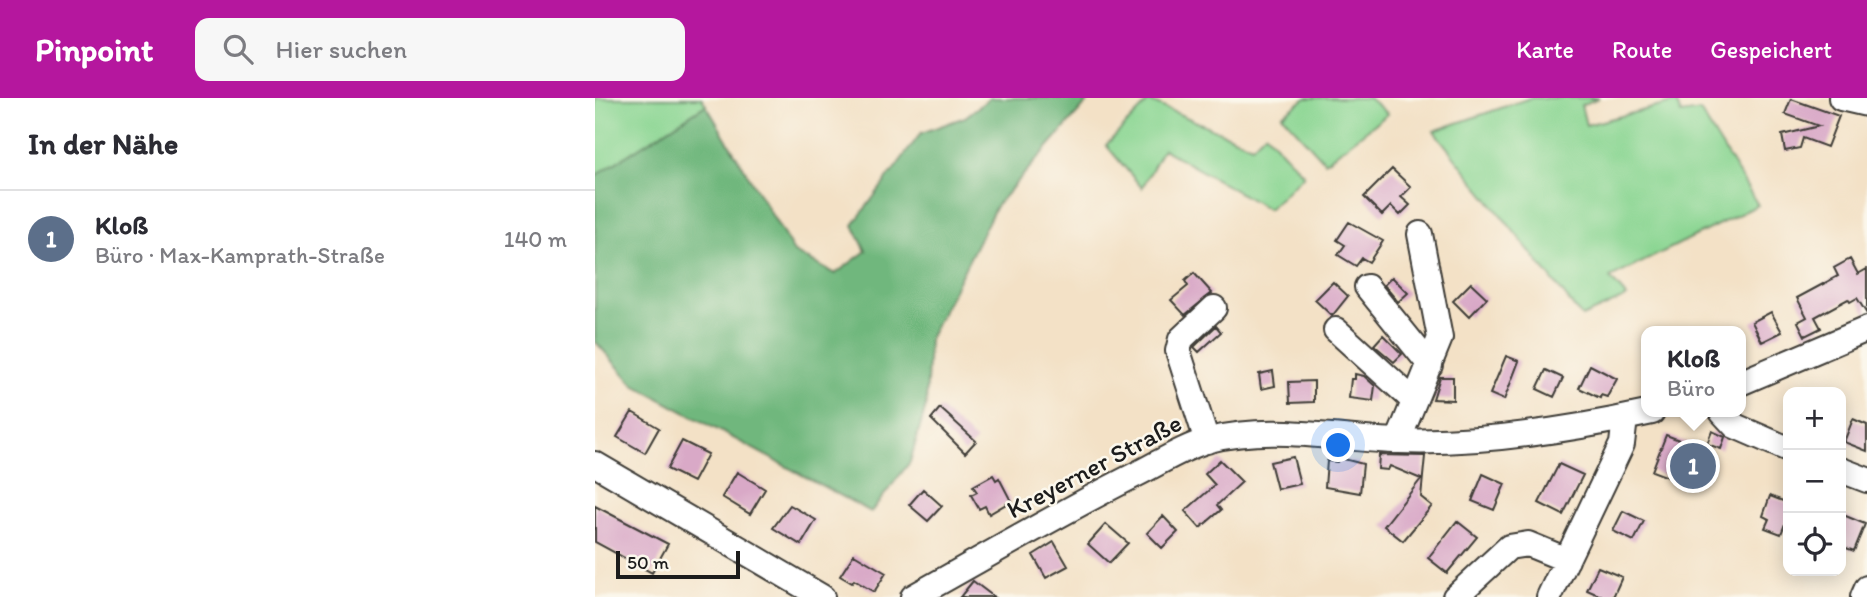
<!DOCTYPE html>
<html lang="de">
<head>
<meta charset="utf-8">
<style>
  body { margin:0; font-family:Itim,sans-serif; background:#f7f7f7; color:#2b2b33 }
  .controls { position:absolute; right:21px; bottom:21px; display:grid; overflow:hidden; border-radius:14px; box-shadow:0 4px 18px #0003 }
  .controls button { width:63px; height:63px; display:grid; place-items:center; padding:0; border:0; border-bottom:2px solid #e1e1e2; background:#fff; color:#2b2b33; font:35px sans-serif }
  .scale { position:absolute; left:21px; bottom:18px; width:124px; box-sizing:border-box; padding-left:7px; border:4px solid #1c1c1c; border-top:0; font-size:19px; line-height:24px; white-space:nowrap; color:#1c1c1c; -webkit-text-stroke:5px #fbf7ec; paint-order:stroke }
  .you { position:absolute; left:744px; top:348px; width:24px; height:24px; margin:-18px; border:5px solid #fff; border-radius:50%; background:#1a73e8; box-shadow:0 0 0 10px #1a73e833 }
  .badge { display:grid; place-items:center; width:46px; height:46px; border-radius:50%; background:#b5179e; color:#fff; font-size:23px; font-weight:700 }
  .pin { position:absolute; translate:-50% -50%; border:4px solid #fff; box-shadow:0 2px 7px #0006 }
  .popup { position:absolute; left:1046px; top:228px; width:105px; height:91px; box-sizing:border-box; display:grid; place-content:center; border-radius:14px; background:#fff; filter:drop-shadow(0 2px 5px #0005); font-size:23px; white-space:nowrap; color:#7c7c81 }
  .popup b { font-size:26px; color:#2b2b33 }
  .popup::after { content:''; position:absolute; left:50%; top:100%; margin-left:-14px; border:14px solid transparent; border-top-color:#fff }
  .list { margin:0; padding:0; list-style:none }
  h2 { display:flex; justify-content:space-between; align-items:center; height:91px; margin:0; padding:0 28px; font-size:30px }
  h2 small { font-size:23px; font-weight:400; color:#7c7c81 }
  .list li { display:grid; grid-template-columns:46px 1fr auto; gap:21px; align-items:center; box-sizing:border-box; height:98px; padding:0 28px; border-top:2px solid #e1e1e2 }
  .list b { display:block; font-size:26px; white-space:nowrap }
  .list p { margin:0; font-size:23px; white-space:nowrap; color:#7c7c81 }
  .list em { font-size:23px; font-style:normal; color:#7c7c81 }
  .icon { flex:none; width:38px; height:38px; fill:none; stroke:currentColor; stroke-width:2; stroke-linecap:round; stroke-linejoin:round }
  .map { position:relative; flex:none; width:1272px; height:499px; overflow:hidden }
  header { display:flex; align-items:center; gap:42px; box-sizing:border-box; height:98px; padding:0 35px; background:#b5179e; color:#fff }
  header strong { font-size:33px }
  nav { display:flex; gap:38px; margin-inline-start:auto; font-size:24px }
  .search { width:490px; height:63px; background:#f7f7f7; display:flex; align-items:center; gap:18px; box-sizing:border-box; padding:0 24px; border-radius:14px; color:#7c7c81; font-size:26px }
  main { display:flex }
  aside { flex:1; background:#fff }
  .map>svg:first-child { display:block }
</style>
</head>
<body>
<header>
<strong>Pinpoint</strong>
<div class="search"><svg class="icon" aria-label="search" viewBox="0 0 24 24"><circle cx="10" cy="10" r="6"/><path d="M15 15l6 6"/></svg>Hier suchen</div>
<nav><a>Karte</a><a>Route</a><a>Gespeichert</a></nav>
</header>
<main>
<aside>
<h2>In der Nähe<small></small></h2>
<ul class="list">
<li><span class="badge" style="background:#5c6f8a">1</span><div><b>Kloß</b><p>Büro · Max-Kamprath-Straße</p></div><em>140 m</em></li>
</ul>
</aside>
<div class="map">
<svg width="1272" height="499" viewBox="0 0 1272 499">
  <rect width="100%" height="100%" fill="#fbf7ec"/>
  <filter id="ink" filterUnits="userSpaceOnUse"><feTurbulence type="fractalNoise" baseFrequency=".0143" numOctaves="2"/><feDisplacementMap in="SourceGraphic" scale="14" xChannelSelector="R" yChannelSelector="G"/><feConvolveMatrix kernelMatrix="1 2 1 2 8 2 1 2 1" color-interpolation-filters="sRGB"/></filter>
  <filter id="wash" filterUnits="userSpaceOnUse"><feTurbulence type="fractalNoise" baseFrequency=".00686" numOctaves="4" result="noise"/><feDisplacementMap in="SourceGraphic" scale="28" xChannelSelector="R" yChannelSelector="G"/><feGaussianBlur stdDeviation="1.57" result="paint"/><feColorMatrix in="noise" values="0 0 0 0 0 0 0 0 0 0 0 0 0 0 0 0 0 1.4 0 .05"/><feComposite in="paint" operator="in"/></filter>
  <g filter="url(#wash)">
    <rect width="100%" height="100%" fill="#f3e1c6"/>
    <!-- green -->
    <path fill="#8bd693" stroke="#547958" stroke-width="2" d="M 0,0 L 107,0 L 111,7 L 0,78 Z
      M 711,0 L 774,0 L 793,16 L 730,64 L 687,17 Z
      M 935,0 L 1004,0 L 986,7 L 991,27 L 1081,4 L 1086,16 L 1105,13 L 1163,107 L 1015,180 L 1032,199 L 987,219 L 839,33 Z
      M 554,3 L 657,48 L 670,35 L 709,77 L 673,111 L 568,51 L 547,90 L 511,47 Z"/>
    <!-- forest -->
    <path fill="#70b77d" stroke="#466a4c" stroke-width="2" d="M 395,0 L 496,0 L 401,108 L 334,241 L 331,308 L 315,364 L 276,414 L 39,287 L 0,243 L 0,78 L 111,7 L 199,154 L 240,176 L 271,153 L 258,127 L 326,35 L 370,19 Z"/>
    <g id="blocks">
      <!-- building -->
      <path fill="#d9a9c7" d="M 1196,1 L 1244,18 L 1232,49 L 1208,40 L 1205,50 L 1190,53 L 1187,37 L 1224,28 L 1190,16 Z
        M 797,71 L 816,89 L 806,99 L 815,107 L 805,117 L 796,108 L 787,117 L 769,99 Z
        M 754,124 L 788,143 L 774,164 L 767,160 L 761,168 L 743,157 L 750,147 L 742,142 Z
        M 1255,161 L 1263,176 L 1272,171 L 1272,216 L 1262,200 L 1255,204 L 1253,201 L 1220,219 L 1226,230 L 1210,238 L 1203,224 L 1212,219 L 1202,200 L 1243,178 L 1239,170 Z
        M 599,175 L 617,195 L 590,217 L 576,202 L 593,188 L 590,183 Z
        M 797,179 L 813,195 L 803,204 L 789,187 Z
        M 738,184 L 753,198 L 737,218 L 720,202 Z
        M 876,185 L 892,200 L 874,219 L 858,203 Z
        M 1176,214 L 1187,234 L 1167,244 L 1157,224 Z
        M 621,228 L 626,234 L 604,254 L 599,249 Z
        M 788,237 L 807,256 L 799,264 L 779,247 Z
        M 911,258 L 924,263 L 909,302 L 895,296 Z
        M 995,267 L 1022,281 L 1012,299 L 1006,297 L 1005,300 L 984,290 Z
        M 951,272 L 968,280 L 959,299 L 942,291 Z
        M 678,273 L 680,288 L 666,291 L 664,276 Z
        M 760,276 L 769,278 L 780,288 L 778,303 L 754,300 L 756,281 L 760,281 Z
        M 845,279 L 858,279 L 858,302 L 838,301 Z
        M 719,283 L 719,304 L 695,305 L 694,284 Z
        M 345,310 L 381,343 L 370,355 L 336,321 Z
        M 37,314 L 64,330 L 50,355 L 22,339 Z
        M 1258,321 L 1272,327 L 1272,353 L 1249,344 Z
        M 1117,333 L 1130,339 L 1126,351 L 1112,346 Z
        M 1071,337 L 1103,349 L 1089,385 L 1057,373 Z
        M 87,343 L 113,356 L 98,384 L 72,371 Z
        M 784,357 L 830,358 L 826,399 L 837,408 L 808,443 L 789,428 L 826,381 L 795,368 L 793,372 L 783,371 Z
        M 698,359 L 705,386 L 682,391 L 675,364 Z
        M 745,360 L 768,366 L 765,395 L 730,389 L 732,363 L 742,364 Z
        M 625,362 L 647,384 L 622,407 L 626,412 L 605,430 L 590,413 L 620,387 L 610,376 Z
        M 964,366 L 988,377 L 968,417 L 944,405 Z
        M 142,374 L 170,391 L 155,416 L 127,399 Z
        M 888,376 L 910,386 L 899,412 L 877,403 Z
        M 398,377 L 401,382 L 404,380 L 416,403 L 394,416 L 390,408 L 384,411 L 376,397 L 382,394 L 378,388 Z
        M 328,391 L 347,408 L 333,423 L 314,407 Z
        M 1175,398 L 1193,405 L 1193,418 L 1186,436 L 1170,430 L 1174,421 L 1168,418 Z
        M 195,407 L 221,422 L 206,447 L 178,430 Z
        M 0,408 L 73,446 L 57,475 L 0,444 Z
        M 1028,413 L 1049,423 L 1039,443 L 1018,433 Z
        M 1246,416 L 1270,426 L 1259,453 L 1246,448 Z
        M 568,418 L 583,434 L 567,450 L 552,435 Z
        M 862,423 L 882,439 L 852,475 L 833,460 Z
        M 511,426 L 533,445 L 514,465 L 493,446 Z
        M 459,444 L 473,468 L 451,480 L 438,457 Z
        M 259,456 L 291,475 L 279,494 L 259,482 L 257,485 L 245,478 Z
        M 1003,469 L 1027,479 L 1018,499 L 1008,499 L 992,492 Z
        M 378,483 L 399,499 L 365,499 Z"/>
    </g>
  </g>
  <g filter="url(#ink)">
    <use href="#blocks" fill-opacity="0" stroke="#3c3a36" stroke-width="2"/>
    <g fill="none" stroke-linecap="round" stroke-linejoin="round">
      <defs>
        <path id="minor" d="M 1246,0 L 1272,6
          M 772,189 L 835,267
          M 741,232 L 819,303
          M 1145,285 L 1272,231
          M 1127,314 L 1140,328 L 1193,351
          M 612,343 L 583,253 L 586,241 L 619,210
          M 803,343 L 845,240 L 825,136
          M 0,366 L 227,499
          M 1246,372 L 1272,382
          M 318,499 C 392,458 466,414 542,376 C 564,365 589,349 614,342 C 677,326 740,341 804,343 C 888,346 975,332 1057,314
          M 860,499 L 914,449 L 933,446 L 972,462
          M 954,499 L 1027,346 L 1030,320
          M 1268,499 L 1272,490"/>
      </defs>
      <!-- minor casing -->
      <use href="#minor" stroke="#3c3a36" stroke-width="28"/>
      <!-- minor -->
      <use href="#minor" stroke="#fff" stroke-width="24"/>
    </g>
  </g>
  <g text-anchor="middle" stroke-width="5" stroke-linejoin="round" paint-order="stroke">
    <!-- street labels -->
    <g font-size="26" fill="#1c1c1c" stroke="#fbf7ec">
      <text transform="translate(499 368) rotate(-28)" y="9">Kreyerner Straße</text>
    </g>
  </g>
</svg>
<div class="controls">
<button>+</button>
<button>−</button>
<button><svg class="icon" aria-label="locate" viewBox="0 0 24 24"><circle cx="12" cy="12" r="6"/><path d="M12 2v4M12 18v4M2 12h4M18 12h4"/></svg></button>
</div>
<div class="scale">50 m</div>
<div class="you"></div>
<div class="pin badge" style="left:1098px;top:368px;background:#5c6f8a">1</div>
<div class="popup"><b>Kloß</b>Büro</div>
</div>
</main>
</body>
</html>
